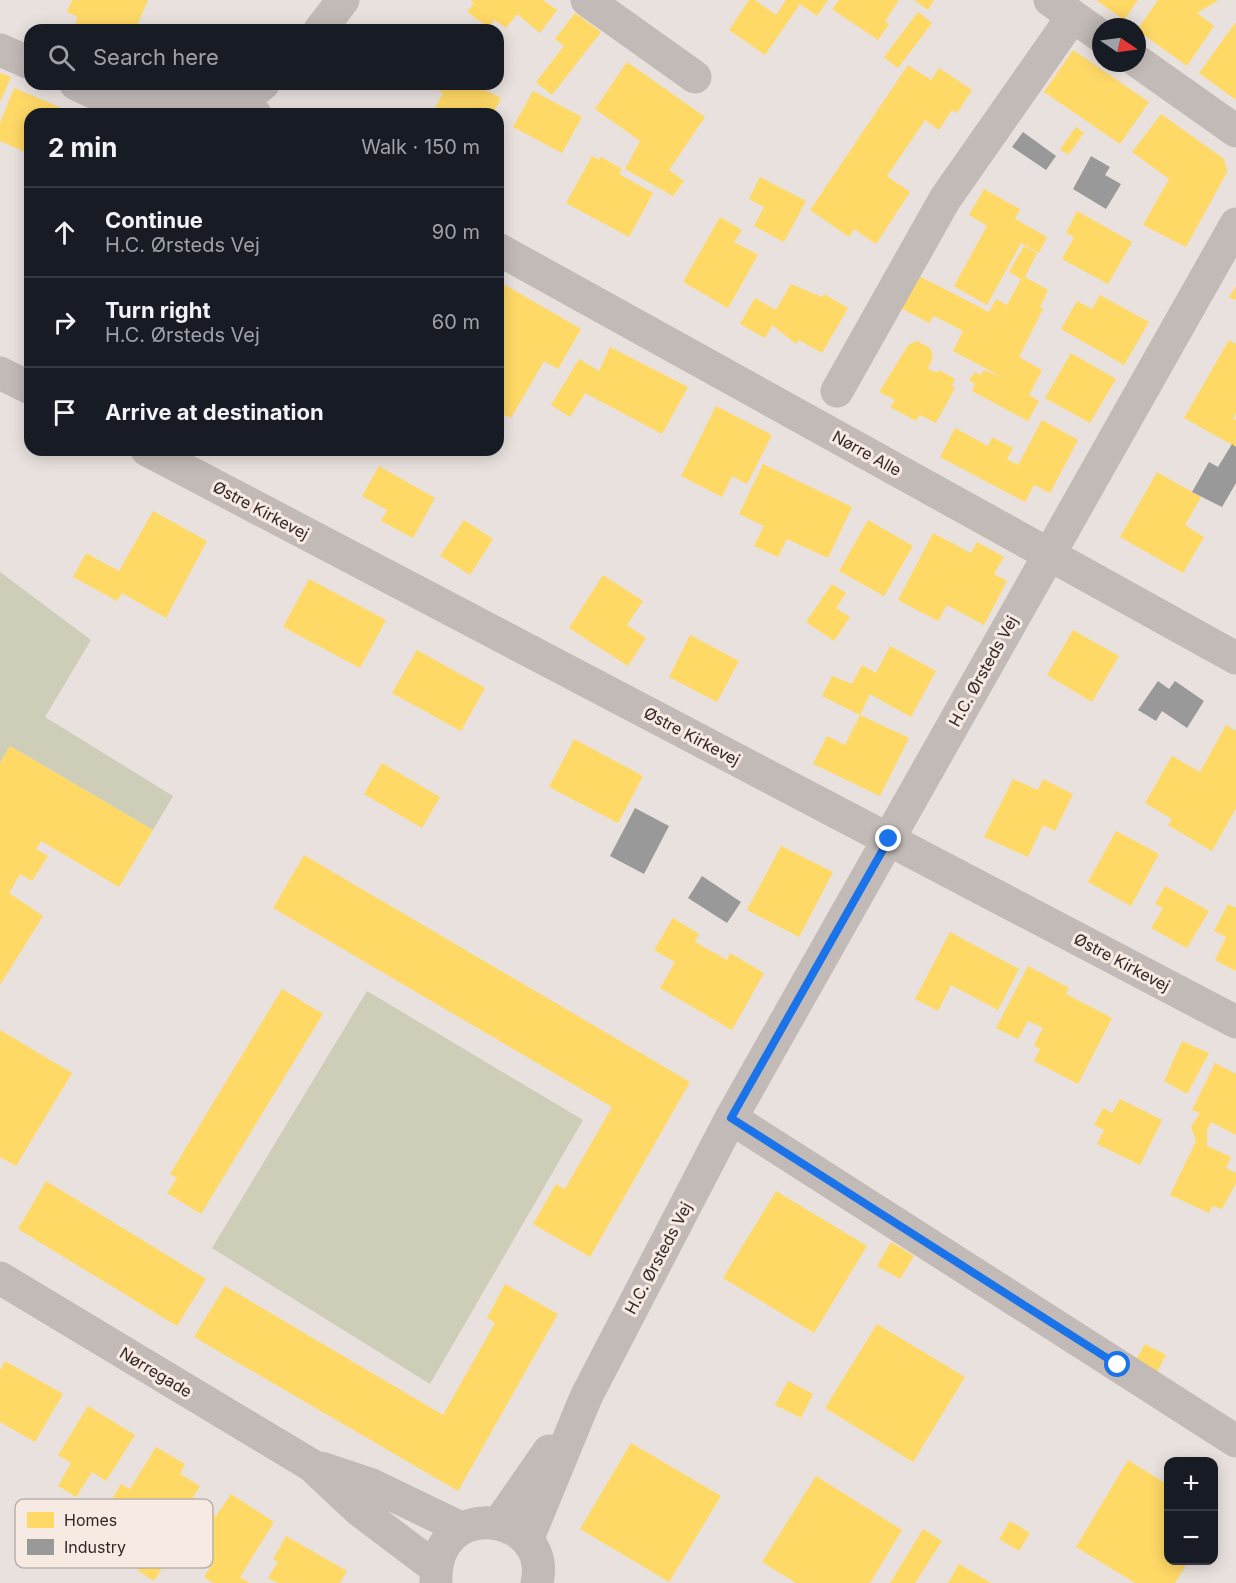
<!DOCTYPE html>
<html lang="en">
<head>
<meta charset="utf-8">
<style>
  body { margin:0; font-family:Inter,sans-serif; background:#20242c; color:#f1f3f6 }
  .controls { position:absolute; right:18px; bottom:18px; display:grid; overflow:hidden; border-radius:12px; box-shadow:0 3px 15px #0003 }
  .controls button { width:54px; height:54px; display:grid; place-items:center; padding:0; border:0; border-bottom:2px solid #363941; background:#171b24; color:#f1f3f6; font:30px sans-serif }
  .compass { position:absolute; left:1092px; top:18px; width:54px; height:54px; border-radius:50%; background:#171b24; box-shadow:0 3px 15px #0003; rotate:103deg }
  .stop { position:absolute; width:18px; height:18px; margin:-14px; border:4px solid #1a73e8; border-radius:50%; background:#fff }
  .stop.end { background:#1a73e8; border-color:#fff; box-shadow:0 2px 6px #0008 }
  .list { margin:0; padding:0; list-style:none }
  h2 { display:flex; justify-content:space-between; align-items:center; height:78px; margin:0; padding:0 24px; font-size:26px }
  h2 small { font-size:20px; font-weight:400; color:#9ea1a6 }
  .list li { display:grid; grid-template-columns:39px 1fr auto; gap:18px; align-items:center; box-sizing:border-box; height:90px; padding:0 24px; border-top:2px solid #363941 }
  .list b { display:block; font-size:22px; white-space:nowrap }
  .list p { margin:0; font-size:20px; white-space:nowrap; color:#9ea1a6 }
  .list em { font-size:20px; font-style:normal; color:#9ea1a6 }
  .icon { flex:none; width:33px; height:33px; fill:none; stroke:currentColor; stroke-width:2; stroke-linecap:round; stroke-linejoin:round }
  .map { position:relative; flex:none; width:1236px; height:1583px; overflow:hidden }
  .search { position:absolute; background:#171b24; box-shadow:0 3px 15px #0003; left:24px; top:24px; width:480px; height:66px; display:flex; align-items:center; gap:15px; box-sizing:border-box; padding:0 21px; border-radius:18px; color:#9ea1a6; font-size:22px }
  .panel { position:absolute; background:#171b24; box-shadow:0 3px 15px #0003; left:24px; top:108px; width:480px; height:348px; border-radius:18px }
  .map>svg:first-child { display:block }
</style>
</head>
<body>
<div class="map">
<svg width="1236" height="1583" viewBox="0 0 1236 1583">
  <rect width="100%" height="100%" fill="#e9e1dd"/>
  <!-- green -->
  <path fill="#cdcdb8" d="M 0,572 L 91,640 L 45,717 L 173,796 L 153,830 L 10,746 L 0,763 Z
    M 367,991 L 583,1120 L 430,1384 L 212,1248 Z"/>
  <!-- homes -->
  <path fill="#ffd966" d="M 72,0 L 148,0 L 135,30 L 73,30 L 78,17 L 67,12 Z
    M 471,0 L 543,0 L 557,10 L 540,33 L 517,14 L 506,28 L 495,20 L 488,27 L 467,12 L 474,3 Z
    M 749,0 L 755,0 L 776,15 L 786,0 L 828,0 L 817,16 L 800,4 L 765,55 L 729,30 Z
    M 839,0 L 899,0 L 885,21 L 889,24 L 878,40 L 832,9 Z
    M 914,0 L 934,0 L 928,10 Z
    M 1096,0 L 1138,0 L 1124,20 Z
    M 1158,0 L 1219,0 L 1197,13 L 1214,26 L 1187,66 L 1137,30 Z
    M 918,12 L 932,23 L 898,68 L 884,57 Z
    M 575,13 L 601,32 L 552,95 L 536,82 L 564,46 L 555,39 Z
    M 1236,22 L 1236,100 L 1199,73 Z
    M 1073,50 L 1149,102 L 1120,144 L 1044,92 Z
    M 627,62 L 705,117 L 669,170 L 684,181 L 673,196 L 625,169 L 640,141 L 595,109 Z
    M 908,65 L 931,80 L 939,68 L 972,90 L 957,113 L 952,110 L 939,130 L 925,120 L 887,176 L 910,192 L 876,244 L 854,229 L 849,237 L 810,210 Z
    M 0,73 L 11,77 L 0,102 Z
    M 435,84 L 473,84 L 501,98 L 493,114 L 432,114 L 443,93 L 435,88 Z
    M 14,88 L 71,112 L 70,114 L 30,114 L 30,154 L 0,141 L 0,123 Z
    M 533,91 L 582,117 L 562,153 L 513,127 Z
    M 1161,114 L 1224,159 L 1227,172 L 1186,247 L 1143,225 L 1169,179 L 1132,152 Z
    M 1076,127 L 1084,133 L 1068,155 L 1060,149 Z
    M 592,156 L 599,160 L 601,157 L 622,169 L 619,174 L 653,193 L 629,237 L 566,203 Z
    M 760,177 L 806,201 L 784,242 L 754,226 L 764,207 L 749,199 Z
    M 984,189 L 1020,209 L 1015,219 L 1047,237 L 1039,253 L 1021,243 L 987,305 L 954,286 L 987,226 L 969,215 Z
    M 1077,211 L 1132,242 L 1108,284 L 1062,259 L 1074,237 L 1066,233 Z
    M 720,217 L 742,230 L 734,242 L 758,255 L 728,308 L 683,282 Z
    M 1024,246 L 1037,253 L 1025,277 L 1048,290 L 1040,307 L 1043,309 L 1019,357 L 1042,370 L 1029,395 L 1039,401 L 1028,421 L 972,391 L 975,384 L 969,380 L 975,372 L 981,375 L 984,370 L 1002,377 L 953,351 L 963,331 L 934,316 L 929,323 L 897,306 L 915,274 L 989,312 L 996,299 L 1007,305 L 1021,279 L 1009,272 Z
    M 498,281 L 581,329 L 558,369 L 544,361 L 511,418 L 498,411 L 498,344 L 501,338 L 498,337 Z
    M 791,284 L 822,297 L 824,294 L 848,308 L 822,353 L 799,340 L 796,344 L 772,325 L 765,338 L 740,324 L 755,298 L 776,310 Z
    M 1236,286 L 1236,300 L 1229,297 Z
    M 1100,295 L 1149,322 L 1124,365 L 1061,329 L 1077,301 L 1092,309 Z
    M 1229,340 L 1236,344 L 1236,413 L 1233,419 L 1236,420 L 1236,447 L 1184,418 Z
    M 917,341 L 930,348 L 933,356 L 928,369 L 938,373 L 939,370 L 955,379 L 952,386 L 955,388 L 936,423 L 920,415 L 916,421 L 890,407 L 895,400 L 879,392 L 909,344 Z
    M 610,347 L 688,387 L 662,434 L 585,393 L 570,417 L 551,405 L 579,359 L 599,371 Z
    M 1071,353 L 1116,379 L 1090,423 L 1045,398 Z
    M 716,406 L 772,435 L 747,484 L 732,476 L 722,497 L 681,476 Z
    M 1042,420 L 1078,440 L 1050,493 L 1034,485 L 1025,502 L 940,457 L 955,428 L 988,446 L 992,437 L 1013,448 L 1007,459 L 1018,465 Z
    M 763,464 L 852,507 L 828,558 L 787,539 L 778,557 L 754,546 L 764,526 L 739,514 Z
    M 379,466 L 435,498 L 413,538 L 381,521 L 387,510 L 362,496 Z
    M 1157,472 L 1201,497 L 1185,525 L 1204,537 L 1183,573 L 1120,537 Z
    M 153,511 L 207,541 L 166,618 L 122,593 L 117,601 L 73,577 L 86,553 L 119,571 Z
    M 464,520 L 493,539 L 470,575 L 440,556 Z
    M 868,520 L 913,546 L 884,596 L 839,571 Z
    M 933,533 L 971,553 L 977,542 L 1004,557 L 994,574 L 1007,581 L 984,625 L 947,605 L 938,621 L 898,600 Z
    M 603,575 L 643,601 L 627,625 L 646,638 L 628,666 L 569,628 Z
    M 309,579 L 386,620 L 360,668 L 283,627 Z
    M 832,584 L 846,593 L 836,608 L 850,617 L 834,641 L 806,622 Z
    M 1073,630 L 1119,656 L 1092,702 L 1047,675 Z
    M 690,635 L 739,661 L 717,702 L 669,677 Z
    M 890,646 L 936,671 L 911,717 L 870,694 L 860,715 L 822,696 L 832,676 L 852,684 L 862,665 L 876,673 Z
    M 417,650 L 485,688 L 461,731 L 392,693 Z
    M 860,715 L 909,738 L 880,796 L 813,764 L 827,736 L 845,745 Z
    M 1226,725 L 1236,731 L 1236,808 L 1212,851 L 1168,825 L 1172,819 L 1145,803 L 1172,756 L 1200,772 Z
    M 574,739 L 643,776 L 618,823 L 549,787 Z
    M 10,746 L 153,830 L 119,887 L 41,841 L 36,849 L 48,856 L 32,881 L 20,874 L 9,893 L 43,916 L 0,985 L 0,763 Z
    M 382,763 L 440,797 L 422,828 L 364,794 Z
    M 1013,779 L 1038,790 L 1043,779 L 1073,794 L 1055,831 L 1043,825 L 1028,857 L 984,837 Z
    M 1116,831 L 1159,854 L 1131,906 L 1088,882 Z
    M 781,846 L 833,872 L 799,937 L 747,910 Z
    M 304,855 L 690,1082 L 590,1257 L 533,1224 L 556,1184 L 565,1189 L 612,1107 L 273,908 Z
    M 1165,886 L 1209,911 L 1187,948 L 1151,928 L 1163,908 L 1155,904 Z
    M 1228,904 L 1236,908 L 1236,971 L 1215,960 L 1226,937 L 1214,931 Z
    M 673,918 L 699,934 L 695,942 L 727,960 L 730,953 L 764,973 L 732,1030 L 660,988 L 675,962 L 654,950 Z
    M 950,932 L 1019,969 L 998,1010 L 951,985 L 938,1011 L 915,999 Z
    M 1028,966 L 1069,988 L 1066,994 L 1112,1018 L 1078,1084 L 1034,1061 L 1040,1049 L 1034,1045 L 1043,1028 L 1028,1021 L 1018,1039 L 996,1028 Z
    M 282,989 L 323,1014 L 201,1214 L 167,1193 L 177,1178 L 170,1174 Z
    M 0,1030 L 72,1073 L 16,1166 L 0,1157 Z
    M 1182,1041 L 1209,1053 L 1187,1094 L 1164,1081 Z
    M 1215,1063 L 1236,1074 L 1236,1135 L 1211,1122 L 1207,1131 L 1207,1146 L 1231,1157 L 1226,1168 L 1236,1173 L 1236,1183 L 1222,1209 L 1212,1206 L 1209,1213 L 1170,1195 L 1196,1141 L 1191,1127 L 1200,1113 L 1192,1110 Z
    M 1120,1099 L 1162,1120 L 1140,1165 L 1097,1144 L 1104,1130 L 1094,1125 L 1103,1108 L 1112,1113 Z
    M 46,1181 L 206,1279 L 177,1326 L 18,1229 Z
    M 776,1191 L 867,1246 L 814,1333 L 723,1278 Z
    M 891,1242 L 914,1256 L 900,1279 L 877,1266 Z
    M 505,1284 L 558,1314 L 458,1491 L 194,1337 L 225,1286 L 443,1415 L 495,1323 L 487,1318 Z
    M 877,1324 L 965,1377 L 913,1462 L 825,1408 Z
    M 1145,1344 L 1166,1355 L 1157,1372 L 1136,1360 Z
    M 5,1361 L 63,1394 L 35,1442 L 0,1422 L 0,1370 Z
    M 788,1381 L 813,1394 L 801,1418 L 775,1405 Z
    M 88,1406 L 135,1435 L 106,1481 L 92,1472 L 76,1497 L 58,1486 L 71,1463 L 58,1455 Z
    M 631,1443 L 721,1496 L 669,1582 L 580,1529 Z
    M 156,1447 L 185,1464 L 180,1474 L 200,1486 L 164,1545 L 129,1524 L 125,1530 L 102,1516 L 121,1484 L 130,1489 Z
    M 1128,1460 L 1168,1485 L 1168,1560 L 1189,1560 L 1175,1583 L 1135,1583 L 1076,1547 Z
    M 816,1476 L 902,1530 L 870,1583 L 796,1583 L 762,1562 Z
    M 231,1494 L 274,1522 L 240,1577 L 250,1583 L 213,1583 L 204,1577 L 212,1564 L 195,1553 L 201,1543 L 188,1535 L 204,1508 L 216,1516 Z
    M 1010,1521 L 1030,1533 L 1019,1551 L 999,1539 Z
    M 923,1529 L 942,1541 L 915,1583 L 890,1583 Z
    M 286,1536 L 347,1571 L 340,1583 L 278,1583 L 268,1578 L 278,1562 L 273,1559 Z
    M 150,1552 L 166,1562 L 154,1581 L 137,1570 Z
    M 959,1564 L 991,1583 L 948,1583 Z"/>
  <!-- industry -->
  <path fill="#999" d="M 1023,132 L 1056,156 L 1046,170 L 1012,147 Z
    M 1091,156 L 1110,167 L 1105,175 L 1121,184 L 1106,209 L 1073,189 Z
    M 1232,444 L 1236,447 L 1236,483 L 1222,507 L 1192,492 L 1209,462 L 1218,467 Z
    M 1158,681 L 1169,689 L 1175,681 L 1204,701 L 1187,728 L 1162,711 L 1156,721 L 1138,710 Z
    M 635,808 L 669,826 L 644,874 L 610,856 Z
    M 702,876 L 741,902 L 727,923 L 688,898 Z"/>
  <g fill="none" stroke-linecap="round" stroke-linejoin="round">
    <!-- minor -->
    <path stroke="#c2bab6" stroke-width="33" d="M 587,0 L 695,77
      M 1050,0 L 1101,36
      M 320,30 L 343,0
      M 0,50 L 30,63
      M 1137,61 L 1236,131
      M 76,84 L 104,97 L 237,104 L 255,114
      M 237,104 L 263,84
      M 498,249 L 1236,658
      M 0,373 L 30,388
      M 837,391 L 945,199 L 1073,16
      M 147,450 L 1236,1022
      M 731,1118 L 1236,1441
      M 0,1278 L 311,1465 L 359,1510 L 436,1568
      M 321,1468 L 372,1485 L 461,1528
      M 499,1523 L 549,1451
      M 527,1540 L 586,1397 L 731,1118 L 1236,224
      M 436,1583 C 433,1493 553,1513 537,1583"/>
  </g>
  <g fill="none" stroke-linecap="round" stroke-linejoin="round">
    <!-- route -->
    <path stroke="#1a73e8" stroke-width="8" d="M 889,839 L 731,1118 L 1118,1365"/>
  </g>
  <g text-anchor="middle" stroke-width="6" stroke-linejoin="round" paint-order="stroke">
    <!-- street labels -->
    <g font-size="16" fill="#312726" stroke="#f7eae3">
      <text transform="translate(867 453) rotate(29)" y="6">Nørre Alle</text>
      <text transform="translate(261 510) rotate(28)" y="6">Østre Kirkevej</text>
      <text transform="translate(983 671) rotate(-61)" y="6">H.C. Ørsteds Vej</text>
      <text transform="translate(692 736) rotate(28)" y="6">Østre Kirkevej</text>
      <text transform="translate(1122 962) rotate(28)" y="6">Østre Kirkevej</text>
      <text transform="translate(658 1258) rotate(-62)" y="6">H.C. Ørsteds Vej</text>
      <text transform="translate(156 1372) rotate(31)" y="6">Nørregade</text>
    </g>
  </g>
  <!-- legend -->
  <rect x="15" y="1499" width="198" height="69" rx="9" fill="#f7eae3" stroke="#bcb0aa" stroke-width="1.5"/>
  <rect x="27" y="1512" width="27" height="16" fill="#ffd966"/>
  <rect x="27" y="1539" width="27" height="16" fill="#999"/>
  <g font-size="16" fill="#312726">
    <text x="64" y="1526">Homes</text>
    <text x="64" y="1553">Industry</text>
  </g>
</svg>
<div class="controls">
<button>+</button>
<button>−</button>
</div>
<svg class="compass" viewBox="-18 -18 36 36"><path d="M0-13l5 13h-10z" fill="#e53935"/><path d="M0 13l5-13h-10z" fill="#9ea1a6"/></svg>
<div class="stop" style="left:1118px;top:1365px"></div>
<div class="stop end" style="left:889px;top:839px"></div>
<div class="search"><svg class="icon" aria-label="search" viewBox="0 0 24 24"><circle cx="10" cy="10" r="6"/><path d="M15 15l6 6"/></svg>Search here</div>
<section class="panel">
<h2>2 min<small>Walk · 150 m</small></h2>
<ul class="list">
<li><svg class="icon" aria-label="ahead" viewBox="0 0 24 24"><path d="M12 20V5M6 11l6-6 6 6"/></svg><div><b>Continue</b><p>H.C. Ørsteds Vej</p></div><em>90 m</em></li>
<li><svg class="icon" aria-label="right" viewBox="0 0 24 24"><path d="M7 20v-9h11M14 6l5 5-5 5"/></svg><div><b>Turn right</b><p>H.C. Ørsteds Vej</p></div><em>60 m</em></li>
<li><svg class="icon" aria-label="arrive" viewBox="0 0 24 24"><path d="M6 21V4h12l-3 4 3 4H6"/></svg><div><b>Arrive at destination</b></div></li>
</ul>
</section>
</div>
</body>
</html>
